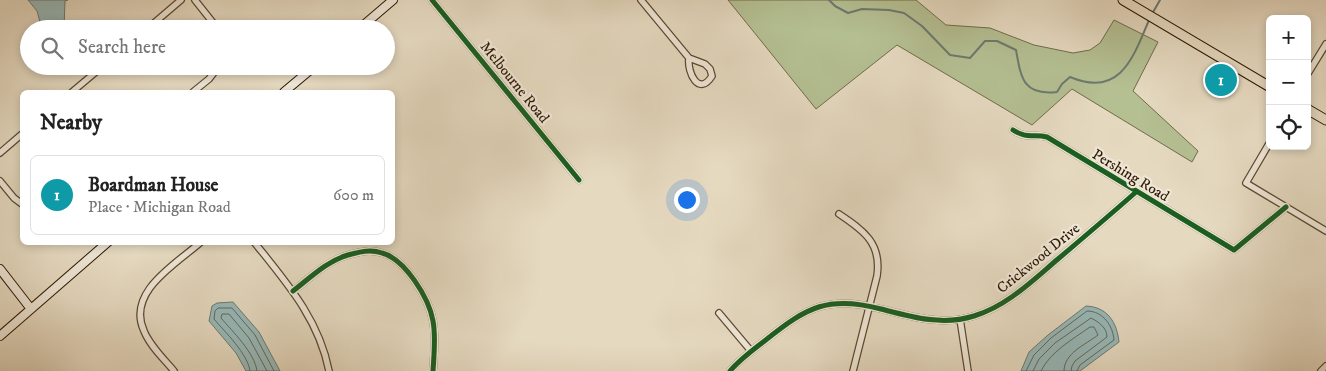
<!DOCTYPE html>
<html lang="en">
<head>
<meta charset="utf-8">
<style>
  body { margin:0; font-family:"IM FELL DW Pica",serif; background:#f6f6f6; color:#222 }
  .controls { position:absolute; right:15px; top:15px; display:grid; overflow:hidden; border-radius:8px; box-shadow:0 2px 8px #0003 }
  .controls button { width:45px; height:45px; display:grid; place-items:center; padding:0; border:0; border-bottom:1px solid #e0e0e0; background:#fff; color:#222; font:25px sans-serif }
  .you { position:absolute; left:686px; top:199px; width:18px; height:18px; margin:-12px; border:4px solid #fff; border-radius:50%; background:#1a73e8; box-shadow:0 0 0 8px #1a73e833 }
  .badge { display:grid; place-items:center; width:32px; height:32px; border-radius:50%; background:#2563eb; color:#fff; font-size:16px; font-weight:700 }
  .pin { position:absolute; translate:-50% -50%; border:2px solid #fff; box-shadow:0 1px 5px #0006 }
  .list { margin:0; padding:0; list-style:none }
  h2 { display:flex; justify-content:space-between; align-items:center; height:65px; margin:0; padding:0 20px; font-size:21px }
  h2 small { font-size:16px; font-weight:400; color:#767676 }
  .list li { display:grid; grid-template-columns:32px 1fr auto; gap:15px; align-items:center; box-sizing:border-box; height:80px; margin:0 10px 10px; padding:0 10px; border:1px solid #e0e0e0; border-radius:8px }
  .list b { display:block; font-size:19px; white-space:nowrap }
  .list p { margin:0; font-size:16px; white-space:nowrap; color:#767676 }
  .list em { font-size:16px; font-style:normal; color:#767676 }
  .icon { flex:none; width:28px; height:28px; fill:none; stroke:currentColor; stroke-width:2; stroke-linecap:round; stroke-linejoin:round }
  .map { position:relative; flex:none; width:1326px; height:371px; overflow:hidden }
  .search { position:absolute; background:#fff; box-shadow:0 2px 8px #0003; left:20px; top:20px; width:375px; height:55px; display:flex; align-items:center; gap:12px; box-sizing:border-box; padding:0 18px; border-radius:28px; color:#767676; font-size:19px }
  .panel { position:absolute; background:#fff; box-shadow:0 2px 8px #0003; left:20px; top:90px; width:375px; height:155px; border-radius:8px }
  .map>svg:first-child { display:block }
</style>
</head>
<body>
<div class="map">
<svg width="1326" height="371" viewBox="0 0 1326 371">
  <rect width="100%" height="100%" fill="#e5d9c0"/>
  <filter id="stains"><feTurbulence type="fractalNoise" baseFrequency=".004" numOctaves="4"/><feColorMatrix values="0 0 0 0 .2 0 0 0 0 .09 0 0 0 0 .02 0 0 0 .5 -.17"/></filter>
  <radialGradient id="worn" r=".72"><stop offset=".6" stop-color="#630" stop-opacity="0"/><stop offset="1" stop-color="#630" stop-opacity=".3"/></radialGradient>
  <!-- green -->
  <path fill="#b4bf92" stroke="#706c49" d="M 728,0 L 916,0 L 946,25 L 990,28 L 1034,45 L 1073,53 L 1090,50 L 1100,43 L 1114,20 L 1158,42 L 1133,91 L 1198,151 L 1192,162 L 1072,89 L 1032,125 L 897,45 L 816,109 Z"/>
  <!-- water -->
  <path fill="#98b9b9" stroke="#6d796f" d="M 28,0 L 68,0 L 65,1 L 64,29 L 42,29 L 37,11 Z
    M 233,302 L 259,332 L 280,371 L 246,371 L 236,353 L 209,321 L 212,306 L 217,303 Z
    M 1086,306 C 1108,307 1117,323 1119,342 L 1080,371 L 1021,371 L 1029,352 L 1048,335 Z"/>
  <g fill="none" stroke-linecap="round" stroke-linejoin="round">
    <!-- shore -->
    <path stroke="#62685c" stroke-width="1" d="M 250,371 C 248,354 225,332 214,319 L 215,311 L 218,308 L 232,308 L 255,335 L 274,371
      M 257,371 C 255,353 232,331 221,318 L 222,314 L 229,314 L 249,338 L 267,371
      M 1026,371 L 1034,355 L 1051,338 L 1087,311 C 1103,311 1113,326 1114,340 L 1080,365 L 1077,371
      M 1033,371 L 1039,359 L 1055,343 L 1091,318 C 1099,322 1107,328 1107,337 L 1075,361 L 1072,366 L 1071,371
      M 1041,371 C 1050,352 1073,339 1090,327 L 1094,327 L 1098,335 C 1085,345 1064,353 1064,371"/>
    <!-- stream -->
    <path stroke="#6d796f" stroke-width="2" d="M 829,0 L 835,6 L 848,13 L 862,9 L 889,10 L 904,13 L 922,26 L 950,55 L 970,58 L 985,41 L 997,41 L 1016,50 C 1021,78 1023,96 1057,92 L 1062,84 L 1070,77 C 1120,98 1133,58 1149,20
      M 1152,14 L 1160,0"/>
    <defs>
      <path id="street" d="M 195,0 L 218,29
        M 432,0 L 579,180
        M 641,0 L 689,58 L 705,64 L 710,69 L 712,76 C 699,97 687,73 689,58
        M 147,29 L 181,0
        M 1307,75 L 1326,44
        M 72,92 L 103,66
        M 193,92 L 209,79 L 219,66
        M 1013,130 C 1029,140 1032,133 1047,137 L 1234,250 L 1286,207
        M 1270,142 L 1246,183 L 1326,231
        M 0,153 L 22,134
        M 0,181 L 14,198 L 22,204
        M 839,214 C 863,230 882,243 877,276 L 853,371
        M 254,242 C 286,282 319,319 329,371
        M 293,291 C 310,278 327,261 348,255 C 359,252 370,249 382,253 C 405,259 429,298 433,321 C 436,337 434,355 433,371
        M 719,313 L 751,351
        M 960,319 L 968,371
        M 174,371 C 164,359 150,346 144,331 C 126,292 176,264 201,242
        M 730,371 C 740,359 754,349 767,339 C 807,307 829,295 881,309 C 912,317 942,326 974,316 C 1007,306 1032,281 1058,259 C 1084,237 1110,215 1136,192
        M 1321,371 L 1326,366"/>
      <path id="secondary" d="M 359,29 L 393,0
        M 284,92 L 315,66
        M 0,269 L 31,309
        M 0,336 L 108,242"/>
      <path id="primary" d="M 1123,0 L 1270,87
        M 1307,109 L 1326,120"/>
    </defs>
    <!-- street casing -->
    <use href="#street" stroke="#5b4830" stroke-width="8"/>
    <!-- secondary casing -->
    <use href="#secondary" stroke="#2d1800" stroke-width="10"/>
    <!-- primary casing -->
    <use href="#primary" stroke="#2d1800" stroke-width="11"/>
    <!-- street -->
    <use href="#street" stroke="#eee6d6" stroke-width="5.5"/>
    <!-- secondary -->
    <use href="#secondary" stroke="#eee6d6" stroke-width="8"/>
    <!-- primary -->
    <use href="#primary" stroke="#e5d9c0" stroke-width="9"/>
    <defs>
      <path id="cycleway" d="M 432,0 L 579,180
        M 1013,130 C 1029,140 1032,133 1047,137 L 1234,250 L 1286,207
        M 293,291 C 310,278 327,261 348,255 C 359,252 370,249 382,253 C 405,259 429,298 433,321 C 436,337 434,355 433,371
        M 730,371 C 740,359 754,349 767,339 C 807,307 829,295 881,309 C 912,317 942,326 974,316 C 1007,306 1032,281 1058,259 C 1084,237 1110,215 1136,192"/>
    </defs>
    <!-- cycleway casing -->
    <use href="#cycleway" stroke="#eee6d6" stroke-width="8"/>
    <!-- cycleway -->
    <use href="#cycleway" stroke="#1b5e20" stroke-width="5"/>
  </g>
  <g text-anchor="middle" stroke-width="4.5" stroke-linejoin="round" paint-order="stroke">
    <!-- street labels -->
    <g font-size="15" fill="#2d1800" stroke="#eee6d6">
      <text transform="translate(515 82) rotate(51)" y="5">Melbourne Road</text>
      <text transform="translate(1131 175) rotate(31)" y="5">Pershing Road</text>
      <text transform="translate(1038 258) rotate(-39)" y="5">Crickwood Drive</text>
    </g>
  </g>
  <rect width="100%" height="100%" filter="url(#stains)"/>
  <rect width="100%" height="100%" fill="url(#worn)"/>
</svg>
<div class="controls">
<button>+</button>
<button>−</button>
<button><svg class="icon" aria-label="locate" viewBox="0 0 24 24"><circle cx="12" cy="12" r="6"/><path d="M12 2v4M12 18v4M2 12h4M18 12h4"/></svg></button>
</div>
<div class="you"></div>
<div class="pin badge" style="left:1221px;top:80px;background:#0f9aa8">1</div>
<div class="search"><svg class="icon" aria-label="search" viewBox="0 0 24 24"><circle cx="10" cy="10" r="6"/><path d="M15 15l6 6"/></svg>Search here</div>
<section class="panel">
<h2>Nearby<small></small></h2>
<ul class="list">
<li><span class="badge" style="background:#0f9aa8">1</span><div><b>Boardman House</b><p>Place · Michigan Road</p></div><em>600 m</em></li>
</ul>
</section>
</div>
</body>
</html>
